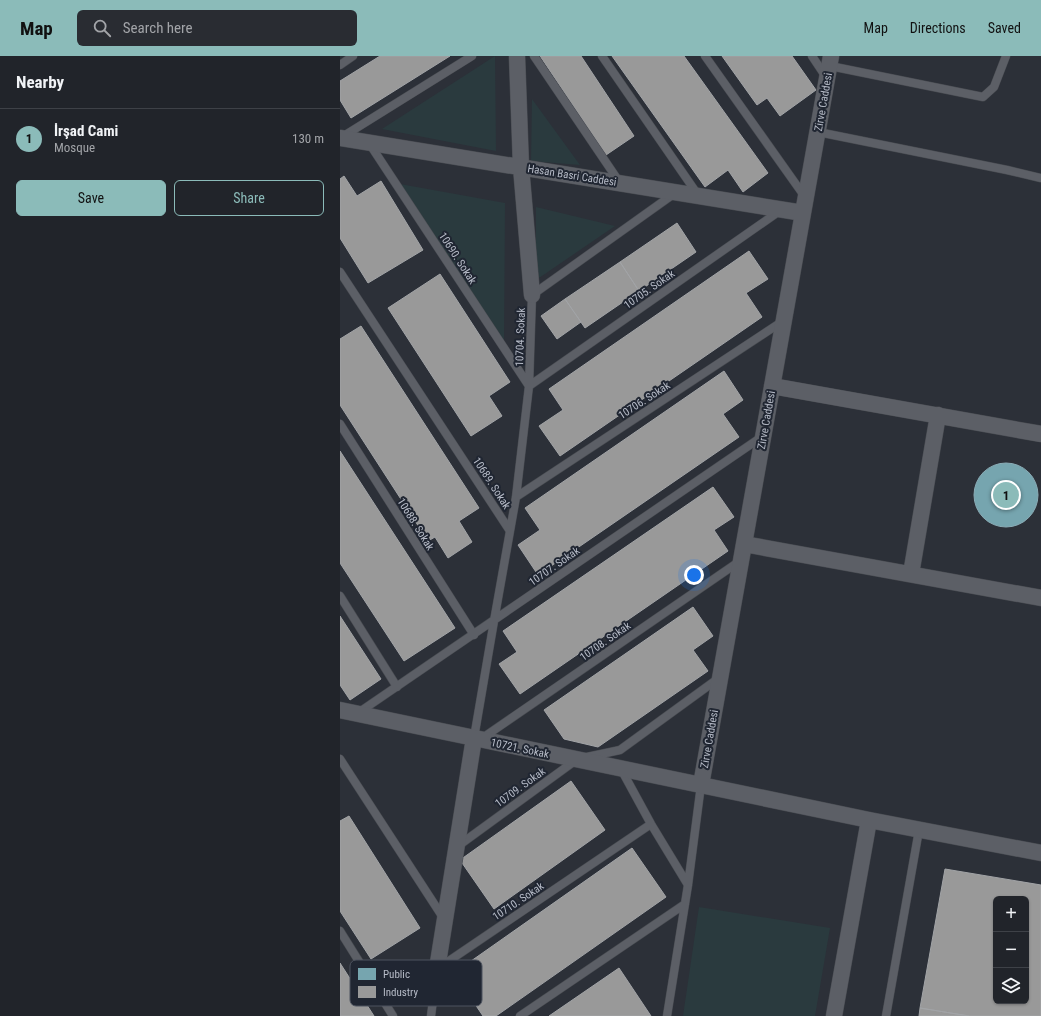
<!DOCTYPE html>
<html lang="en">
<head>
<meta charset="utf-8">
<style>
  body { margin:0; font-family:"Roboto Condensed",sans-serif; background:#292c32; color:#f1f3f6 }
  .controls { position:absolute; right:12px; bottom:12px; display:grid; overflow:hidden; border-radius:6px; box-shadow:0 1px 3px #0004 }
  .controls button { width:36px; height:36px; display:grid; place-items:center; padding:0; border:0; border-bottom:1px solid #3e4147; background:#21242a; color:#f1f3f6; font:20px sans-serif }
  .you { position:absolute; left:354px; top:519px; width:14px; height:14px; margin:-10px; border:3px solid #fff; border-radius:50%; background:#1a73e8; box-shadow:0 0 0 6px #1a73e833 }
  .badge { display:grid; place-items:center; width:26px; height:26px; border-radius:50%; background:#8bbbb9; color:#111; font-size:13px; font-weight:700 }
  .pin { position:absolute; translate:-50% -50%; border:2px solid #fff; box-shadow:0 1px 4px #0006 }
  .list { margin:0; padding:0; list-style:none }
  h2 { display:flex; justify-content:space-between; align-items:center; height:52px; margin:0; padding:0 16px; font-size:17px }
  h2 small { font-size:13px; font-weight:400; color:#a2a4a8 }
  .list li { display:grid; grid-template-columns:26px 1fr auto; gap:12px; align-items:center; box-sizing:border-box; height:60px; padding:0 16px; border-top:1px solid #3e4147 }
  .list b { display:block; font-size:15px; white-space:nowrap }
  .list p { margin:0; font-size:13px; white-space:nowrap; color:#a2a4a8 }
  .list em { font-size:13px; font-style:normal; color:#a2a4a8 }
  .actions { display:flex; gap:8px; padding:12px 16px }
  .actions a { flex:1; padding:9px 0; border:1px solid #8bbbb9; border-radius:6px; text-align:center; font-size:14px; color:#8bbbb9 }
  .actions .main { background:#8bbbb9; color:#111 }
  .icon { flex:none; width:22px; height:22px; fill:none; stroke:currentColor; stroke-width:2; stroke-linecap:round; stroke-linejoin:round }
  .map { position:relative; flex:none; width:701px; height:960px; overflow:hidden }
  header { display:flex; align-items:center; gap:24px; box-sizing:border-box; height:56px; padding:0 20px; background:#8bbbb9; color:#111 }
  header strong { font-size:19px }
  nav { display:flex; gap:22px; margin-inline-start:auto; font-size:14px }
  .search { width:280px; height:36px; background:#292c32; display:flex; align-items:center; gap:10px; box-sizing:border-box; padding:0 14px; border-radius:6px; color:#a2a4a8; font-size:15px }
  main { display:flex }
  aside { flex:1; background:#21242a }
  .map>svg:first-child { display:block }
</style>
</head>
<body>
<header>
<strong>Map</strong>
<div class="search"><svg class="icon" aria-label="search" viewBox="0 0 24 24"><circle cx="10" cy="10" r="6"/><path d="M15 15l6 6"/></svg>Search here</div>
<nav><a>Map</a><a>Directions</a><a>Saved</a></nav>
</header>
<main>
<aside>
<h2>Nearby<small></small></h2>
<ul class="list">
<li><span class="badge">1</span><div><b>İrşad Cami</b><p>Mosque</p></div><em>130 m</em></li>
</ul>
<div class="actions"><a class="main">Save</a><a>Share</a></div>
</aside>
<div class="map">
<svg width="701" height="960" viewBox="0 0 701 960">
  <rect width="100%" height="100%" fill="#2c3038"/>
  <!-- green -->
  <path fill="#2a3a3e" d="M 155,0 L 156,95 L 42,73 Z
    M 192,43 L 240,109 L 191,105 Z
    M 60,128 L 165,147 L 164,286 Z
    M 196,151 L 275,170 L 196,224 Z
    M 359,851 L 490,872 L 475,960 L 343,960 Z"/>
  <!-- public -->
  <path fill="#76a5af" stroke="#8aacb6" d="M634 439a32 32 0 1 1 64 0a32 32 0 1 1-64 0Z"/>
  <!-- industry -->
  <path fill="#999" stroke="#a2a4a7" fill-rule="evenodd" d="M 40,0 L 110,0 L 11,62 L 0,44 L 0,25 Z
    M 200,0 L 241,0 L 294,80 L 266,99 Z
    M 272,0 L 344,0 L 428,117 L 403,136 L 388,114 L 365,131 Z
    M 382,0 L 452,0 L 476,34 L 440,60 L 427,42 L 417,49 Z
    M 4,120 L 17,140 L 41,125 L 83,194 L 28,227 L 0,182 L 0,123 Z
    M 337,167 L 356,196 L 299,235 L 280,206 Z
    M 409,195 L 428,223 L 406,237 L 422,261 L 220,400 L 199,370 L 223,354 L 209,333 Z
    M 280,206 L 299,235 L 245,272 L 225,243 Z
    M 100,218 L 170,326 L 149,340 L 162,360 L 131,380 L 48,252 Z
    M 225,243 L 241,266 L 217,283 L 201,260 Z
    M 21,270 L 139,452 L 119,465 L 132,486 L 108,502 L 95,481 L 88,485 L 0,349 L 0,283 Z
    M 384,315 L 403,344 L 383,358 L 399,381 L 198,519 L 178,489 L 200,474 L 185,452 Z
    M 0,395 L 115,572 L 64,605 L 0,507 Z
    M 373,431 L 394,461 L 374,474 L 388,495 L 180,638 L 159,608 L 177,596 L 163,575 Z
    M 353,551 L 373,580 L 353,594 L 368,615 L 258,691 L 224,683 L 204,654 Z
    M 0,560 L 41,623 L 10,644 L 0,629 Z
    M 231,725 L 265,774 L 154,853 L 120,804 Z
    M 9,760 L 80,872 L 31,903 L 0,855 L 0,765 Z
    M 292,792 L 326,841 L 156,960 L 143,960 L 114,917 Z
    M 605,813 L 701,829 L 701,960 L 629,960 L 580,952 ZM 656,843 L 686,843 L 686,945 L 656,945 Z
    M 0,907 L 34,960 L 0,960 Z
    M 279,912 L 311,960 L 209,960 Z
    M 580,952 L 629,960 L 579,960 Z"/>
  <g fill="none" stroke-linecap="round" stroke-linejoin="round">
    <defs>
      <path id="service" d="M 194,0 L 280,127
        M 262,0 L 358,139
        M 365,0 L 465,141
        M 472,0 L 486,21
        M 0,9 L 13,0
        M 490,10 L 643,41 L 654,31 L 666,0
        M 478,76 L 667,114 L 701,122
        M 2,81 L 132,0
        M 29,87 L 189,330 L 441,154
        M 0,216 L 170,475 L 154,565 L 134,682
        M 0,368 L 134,579
        M 176,441 L 443,265
        M 170,475 L 176,441 L 189,330 L 192,239 L 335,137
        M 0,540 L 57,631
        M 18,657 L 423,380
        M 141,683 L 400,505
        M 247,701 L 280,694 L 379,622
        M 0,703 L 104,863
        M 281,713 L 311,768 L 348,829
        M 118,790 L 236,704
        M 0,875 L 53,960
        M 91,960 L 97,913 L 311,768
        M 180,960 L 345,848
        M 327,960 L 348,829 L 361,729
        M 546,960 L 579,774"/>
      <path id="minor" d="M 177,0 L 181,111 L 192,239
        M 0,82 L 463,157
        M 432,330 L 701,378
        M 404,488 L 701,542
        M 571,518 L 598,359
        M 0,654 L 529,764 L 701,797
        M 361,729 L 491,0
        M 97,913 L 134,682
        M 494,960 L 529,764"/>
    </defs>
    <!-- service casing -->
    <use href="#service" stroke="#484b51" stroke-width="9"/>
    <!-- minor casing -->
    <use href="#minor" stroke="#484b51" stroke-width="17"/>
    <!-- service -->
    <use href="#service" stroke="#5c5f66" stroke-width="8"/>
    <!-- minor -->
    <use href="#minor" stroke="#5c5f66" stroke-width="16"/>
  </g>
  <g text-anchor="middle" stroke-width="4" stroke-linejoin="round" paint-order="stroke">
    <!-- street labels -->
    <g font-size="11" fill="#b7bcc8" stroke="#202632">
      <text transform="translate(483 46) rotate(-80)" y="4">Zirve Caddesi</text>
      <text transform="translate(232 119) rotate(9)" y="4">Hasan Basri Caddesi</text>
      <text transform="translate(118 202) rotate(57)" y="4">10690. Sokak</text>
      <text transform="translate(309 233) rotate(-35)" y="4">10705. Sokak</text>
      <text transform="translate(180 281) rotate(-88)" y="4">10704. Sokak</text>
      <text transform="translate(304 344) rotate(-33)" y="4">10706. Sokak</text>
      <text transform="translate(426 364) rotate(-80)" y="4">Zirve Caddesi</text>
      <text transform="translate(152 427) rotate(57)" y="4">10689. Sokak</text>
      <text transform="translate(76 468) rotate(58)" y="4">10688. Sokak</text>
      <text transform="translate(214 510) rotate(-35)" y="4">10707. Sokak</text>
      <text transform="translate(265 585) rotate(-35)" y="4">10708. Sokak</text>
      <text transform="translate(369 683) rotate(-80)" y="4">Zirve Caddesi</text>
      <text transform="translate(180 692) rotate(12)" y="4">10721. Sokak</text>
      <text transform="translate(180 731) rotate(-36)" y="4">10709. Sokak</text>
      <text transform="translate(178 845) rotate(-34)" y="4">10710. Sokak</text>
    </g>
  </g>
  <!-- legend -->
  <rect x="10" y="904" width="132" height="46" rx="6" fill="#202632" stroke="#4d535f" stroke-width="1"/>
  <rect x="18" y="912" width="18" height="12" fill="#76a5af"/>
  <rect x="18" y="930" width="18" height="12" fill="#999"/>
  <g font-size="11" fill="#b7bcc8">
    <text x="43" y="922">Public</text>
    <text x="43" y="940">Industry</text>
  </g>
</svg>
<div class="controls">
<button>+</button>
<button>−</button>
<button><svg class="icon" aria-label="layers" viewBox="0 0 24 24"><path d="M12 4l9 5-9 5-9-5zM3 14l9 5 9-5"/></svg></button>
</div>
<div class="you"></div>
<div class="pin badge" style="left:666px;top:439px">1</div>
</div>
</main>
</body>
</html>
